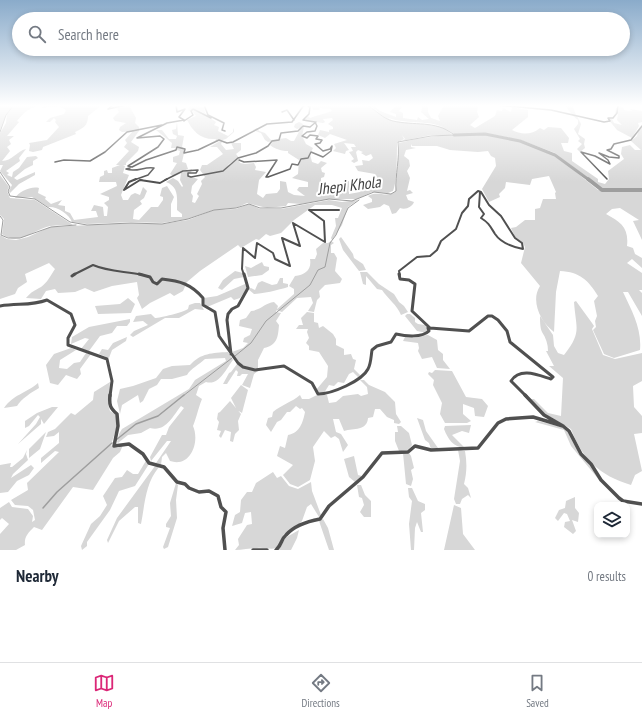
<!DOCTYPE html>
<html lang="en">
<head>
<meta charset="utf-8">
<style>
  body { margin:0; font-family:"PT Sans Narrow",sans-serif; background:#f2f2f3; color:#1f2937 }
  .controls { position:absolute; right:12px; bottom:12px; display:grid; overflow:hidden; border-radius:8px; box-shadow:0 2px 6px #0003 }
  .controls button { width:36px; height:36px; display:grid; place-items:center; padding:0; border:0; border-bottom:1px solid #e0e1e3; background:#fff; color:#1f2937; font:20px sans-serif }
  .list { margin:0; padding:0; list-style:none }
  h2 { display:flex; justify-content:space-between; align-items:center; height:52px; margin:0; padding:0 16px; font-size:17px }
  h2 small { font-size:13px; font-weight:400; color:#747a83 }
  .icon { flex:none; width:22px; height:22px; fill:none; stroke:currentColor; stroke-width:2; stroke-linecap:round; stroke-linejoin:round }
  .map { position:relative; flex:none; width:642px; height:550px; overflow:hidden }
  .search { position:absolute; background:#fff; box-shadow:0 2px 6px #0003; left:12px; right:12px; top:12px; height:44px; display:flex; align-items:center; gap:10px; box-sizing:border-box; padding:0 14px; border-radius:22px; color:#747a83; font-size:15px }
  .sheet { height:112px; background:#fff }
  nav { display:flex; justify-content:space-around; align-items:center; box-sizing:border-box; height:56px; border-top:1px solid #e0e1e3; background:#fff; font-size:11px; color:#747a83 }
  nav a { display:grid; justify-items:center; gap:2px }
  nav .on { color:#db2777 }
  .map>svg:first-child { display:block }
</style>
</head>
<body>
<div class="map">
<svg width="642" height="550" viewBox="0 0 642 550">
  <rect width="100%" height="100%" fill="#fff"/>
  <!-- green -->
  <path fill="#d7d7d7" d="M 0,105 L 14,105 L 6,115 L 0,130 Z
    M 15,105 L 35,105 L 35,107 C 27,109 22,115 17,121 L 19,122 L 7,136 L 14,136 L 9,140 L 11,144 L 7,147 L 10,151 L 2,161 C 12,161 17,151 26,149 L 19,158 L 20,161 L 6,171 L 9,173 L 7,175 L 12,177 L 13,172 L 19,168 L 27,157 L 36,156 L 38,158 L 33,161 L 33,165 L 25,169 L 14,178 L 17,180 L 35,172 L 35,175 L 19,184 L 10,193 L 9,191 L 12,185 L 0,171 L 3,165 L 0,165 L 0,133 L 6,123 L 7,114 Z
    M 46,105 L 96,106 L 102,105 L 88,116 C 88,125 84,128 75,132 L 76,134 L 43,147 L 42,150 L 33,152 L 29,151 L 30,145 L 29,143 L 47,140 L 59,127 L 55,122 L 56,120 L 54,118 L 50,122 L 46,122 L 50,118 L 64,114 L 66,110 L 59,106 L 41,108 Z
    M 127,105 L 132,105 L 130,107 L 136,118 L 135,123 L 139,127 L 139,131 L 131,142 L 139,147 L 138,151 L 126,163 L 126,165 L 123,165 L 125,166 L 123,173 L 129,175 L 121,195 L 123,200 L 128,200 L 131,195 L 135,193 L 140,195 L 143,187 L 147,191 L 144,198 L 140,201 L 142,204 L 134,210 L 133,219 L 139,220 L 151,207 L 158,207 L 163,200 L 163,197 L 160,196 L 162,188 L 167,186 L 174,197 L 171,204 L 171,217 L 182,217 L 182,214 L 177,210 C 177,197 179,187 166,182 L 173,178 L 178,181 L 182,187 L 183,186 L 180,180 L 181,173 L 192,169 L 191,173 L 188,173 L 188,176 L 198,179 L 192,186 L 191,193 L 193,196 L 192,202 L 195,203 L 199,196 L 197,194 L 202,184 L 201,181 L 205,177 L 200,170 L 202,165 L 207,165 L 223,154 L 217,147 L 210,147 L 220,141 L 222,142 L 221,144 L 226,150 L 234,149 L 231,143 L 241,143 L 241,150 L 236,154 L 240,159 L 238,158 L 229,164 L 224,171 L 238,159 L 240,163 L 245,164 L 254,163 L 256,167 L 255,170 L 266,172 L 259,180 L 257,194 L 263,198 L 266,194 L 277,193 L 280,189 L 280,181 L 286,182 L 288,192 L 294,195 L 305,196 L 297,190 L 299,187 L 308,187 L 308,182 L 292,178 L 298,174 C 299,168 297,163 303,159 L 299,160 L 288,153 L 288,151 C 282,151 275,149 270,145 L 272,143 L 272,141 L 268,142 L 265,140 L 261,133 L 253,130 L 257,128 L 259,131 L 265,133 L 271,140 L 286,138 L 291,141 L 294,141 L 300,130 L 300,128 L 297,129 L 294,127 L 295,124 L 299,122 L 303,124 L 300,128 L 304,127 L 302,136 L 306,144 L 313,148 L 308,158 L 310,154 L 312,162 L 318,164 L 321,161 L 327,163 L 321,168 L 322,172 L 325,173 L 324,177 L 321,178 L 321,182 L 330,184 L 328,192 L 343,193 L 346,181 L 349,181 L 349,194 L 360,192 L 361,190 L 366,189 L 367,186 L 378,185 L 378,179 L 375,174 L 358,171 L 355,166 L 363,165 L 362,160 L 369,161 L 373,158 L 371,154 L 366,156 L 361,153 L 363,152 L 358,150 L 356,152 L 358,161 L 354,163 L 351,161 L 354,159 L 349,152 L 353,151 L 351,147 L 356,147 L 354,144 L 344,143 L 349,150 L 346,151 L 345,154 L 333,151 L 336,148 L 334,144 L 347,140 L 330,134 L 325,138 L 318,135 L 320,130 L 329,132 L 329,130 L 333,129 L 333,127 L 328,124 L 333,120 L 332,118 L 323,119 L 325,122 L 323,123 L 304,120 L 308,116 L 310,118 C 318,115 324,114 332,111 L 331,109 L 320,108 L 319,110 L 313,110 L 312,105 L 366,105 L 393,121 L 438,126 L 446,128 L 452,135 L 431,135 L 402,141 L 405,139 L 402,135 L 404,139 L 397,143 C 397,153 397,183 393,191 L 388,193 L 372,192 L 357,199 L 330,199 L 301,204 L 288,203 L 286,206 L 267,208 L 247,203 L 236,208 L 213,210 L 188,219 L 162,223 L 131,222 L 87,224 L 72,222 C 69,214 57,206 48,207 L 32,197 L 15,198 C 19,192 30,186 39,188 L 38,193 L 46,197 L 45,199 L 51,204 L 62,200 L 58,205 L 65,206 L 65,211 L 70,213 L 74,220 L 98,217 L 96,211 L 91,211 L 94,205 L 103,207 L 104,216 L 107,216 L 108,207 L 104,203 L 109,200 L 109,197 L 100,194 L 117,186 L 116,182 L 99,182 L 100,177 L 104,175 L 104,171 L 107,170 L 108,173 L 112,173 L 112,168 L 120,165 L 116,165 L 129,151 L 124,147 L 127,143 L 125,140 L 133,131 L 122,132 L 119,130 L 120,127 L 126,123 L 115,121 L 113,118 L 119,112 L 116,107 Z
    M 191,105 L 200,105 L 199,107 L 204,107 L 205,113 L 210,117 L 199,110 L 197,109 L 216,122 L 214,125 L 219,127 L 218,131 L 228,136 L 233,132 L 233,130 L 234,128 L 234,132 L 226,139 L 215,142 L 216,139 C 200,140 193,131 187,120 L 196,116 L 191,110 L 191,112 L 188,110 Z
    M 369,105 L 373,105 L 380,111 L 396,117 L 396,114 L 390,112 L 396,105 L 400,105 L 402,107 L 399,111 L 403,113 L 403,118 L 417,120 L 418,117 L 422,120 L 429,119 L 421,112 L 423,105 L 428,105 L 428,112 L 431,118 L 440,121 L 438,116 L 444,105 L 478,105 L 477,112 L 479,117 L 470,125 L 475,128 L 495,116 L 497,110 L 502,111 L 503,108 L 511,112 L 512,107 L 528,110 L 528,117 L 512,130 C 521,135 532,135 540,128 L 544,130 L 548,127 L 561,128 L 569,138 L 568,143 L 561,143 L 564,151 L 572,153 L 572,161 L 598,179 L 598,182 L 605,184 L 609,179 L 608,171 L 624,159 L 621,154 L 622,147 L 630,145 L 635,150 L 641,150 L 631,141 L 637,136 L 639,129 L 642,128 L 642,189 L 602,189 L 555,153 L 521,140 L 485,133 L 454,135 C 439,118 413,125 392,119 C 383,117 377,110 369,105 Z
    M 565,105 L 572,105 L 576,115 L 573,114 L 577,116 L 581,124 L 578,134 L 585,139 L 584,144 L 585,148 L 580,152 L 577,149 L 582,144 L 578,141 L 580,139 L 574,129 L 578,124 L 578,120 L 573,116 Z
    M 619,106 L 623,107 L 624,110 L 632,111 L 630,109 L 642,111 L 642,122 L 638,123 L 639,126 L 632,138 L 617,130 L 608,119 L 612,119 L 614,123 L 622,125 L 617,120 L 618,114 L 615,113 L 616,108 Z
    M 177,122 L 178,135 L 184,136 L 182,147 L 185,149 L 182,162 L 186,163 L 188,169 L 173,176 L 170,174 L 177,163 L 173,162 L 173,157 L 179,155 L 180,151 L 177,150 L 177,148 L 171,148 L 172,143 L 156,130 L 162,130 L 169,139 L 176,139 L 177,136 L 173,134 L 172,130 L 176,129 Z
    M 445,135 L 493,135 L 520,142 L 555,155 L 598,190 L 620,192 L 642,191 L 642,240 L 633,221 L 639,220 L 620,208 L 612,209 L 606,214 C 621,222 629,228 627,246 L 633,248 L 635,254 L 642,258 L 642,268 L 632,259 L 627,263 L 642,273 L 642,290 L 639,290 L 642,293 L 642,316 L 628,292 L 623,292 C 632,311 642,329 640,350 L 614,358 L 604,354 L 593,330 L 596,327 L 595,321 L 597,316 L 594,301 L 598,296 C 588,280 580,272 560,271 L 556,292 L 554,332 C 541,323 530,301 540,286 L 521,263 L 525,247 L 523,243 L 515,237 L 511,228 L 516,227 L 525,220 L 535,220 L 535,209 L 540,208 L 543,199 L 556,199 L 555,193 L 556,192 L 549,176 L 532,179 L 530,185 L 506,182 L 505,188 L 499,194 L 500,197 L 489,202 L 482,189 L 496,166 L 495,158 L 491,156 L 488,151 L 478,152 L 450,150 L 437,146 L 412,146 L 411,144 L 411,147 L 416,148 L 406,150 L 404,156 L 409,160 L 410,166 L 407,171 L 410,178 L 407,191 L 410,190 L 413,193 L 406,195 L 408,200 L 414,202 C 412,207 406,210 400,208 L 396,213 L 392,214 L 389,206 L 384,204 L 380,207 L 368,209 L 363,205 L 372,202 L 372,199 L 368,196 C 378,190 387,199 396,191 L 399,143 L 416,139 Z
    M 0,175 L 9,187 L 7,191 L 10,198 L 35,200 L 73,225 C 66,225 58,225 50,226 C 34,229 19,247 2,234 L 4,219 L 0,215 Z
    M 329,200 L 342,202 L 358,200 L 348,207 L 342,225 L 332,240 L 331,238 L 336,226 L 335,218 L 338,218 L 342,208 L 332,205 L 315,205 L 294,220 L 281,233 L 270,236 L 266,234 L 259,240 L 256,239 L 241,248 L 238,245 L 200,271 L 187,282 L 183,291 L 174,296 L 170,293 L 150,303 L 142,309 L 137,298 L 139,295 L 137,282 L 112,286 L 94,292 L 85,288 L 75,292 L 58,293 L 55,289 L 46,291 L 41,299 L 26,298 C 32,291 34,291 41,287 C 47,283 51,275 55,269 L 49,263 L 25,274 L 27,282 L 18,288 L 15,294 L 0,299 L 0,235 L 7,239 L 16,240 L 28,237 L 50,227 L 131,223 L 162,224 L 188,220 L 214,210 L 236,209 L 249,204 L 260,209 L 281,209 Z
    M 341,237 L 353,254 L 354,258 L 363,264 L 366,270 L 359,271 L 343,250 L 339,239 Z
    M 331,241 L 334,243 L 331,245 L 331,253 L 334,253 L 337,258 L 335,271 L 342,279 L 340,283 L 325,285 L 319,291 L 320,297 L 317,300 L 314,312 L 308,311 L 313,303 L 311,297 L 297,298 L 282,312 L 276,310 L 294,294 L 294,289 L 289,286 L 295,276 C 305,275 312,270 310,259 L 315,259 L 317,254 L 316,249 L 323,243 L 328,243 Z
    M 262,262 L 264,266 L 269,267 L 269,270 L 262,275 L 248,277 L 245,266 L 251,268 Z
    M 235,271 L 243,273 L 244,277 L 234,279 L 222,290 L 218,288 L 223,280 Z
    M 360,272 L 367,272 L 379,284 L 394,294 L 399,302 L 404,306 L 408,312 L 401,315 C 397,305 388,299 382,290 L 377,289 L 366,276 L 366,285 L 363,284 Z
    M 280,278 L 283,278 L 283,283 L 288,284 L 288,287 C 279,290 261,294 254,294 L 248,289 L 251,288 L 255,290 L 258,283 L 262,281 L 272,285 L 277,284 Z
    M 245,284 L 247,288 L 240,298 L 234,300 L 231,297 L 207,307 L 204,306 L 204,298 L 217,296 Z
    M 128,298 L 135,304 L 131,313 L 98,314 L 95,306 L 120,304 Z
    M 576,301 L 592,323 L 594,326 L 592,329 L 603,355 L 615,359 L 642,353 L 642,381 L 633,386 L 634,407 L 642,416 L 642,433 L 634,434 L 642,471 L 635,475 L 631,485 C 599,475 583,460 571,429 L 545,414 L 531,399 L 534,399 L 548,413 L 561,416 L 563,378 L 549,366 L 554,366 L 546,351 L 548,351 C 548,344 546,338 542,332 C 540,328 540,320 540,316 L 553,335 L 554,346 L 558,353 L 564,355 C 582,332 576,329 574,302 Z
    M 274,302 L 278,306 L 276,312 L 281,313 L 276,321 L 279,325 C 278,338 277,345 264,348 L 258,360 L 258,369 C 245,368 237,364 232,352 L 243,348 L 248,343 L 243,342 L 244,338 L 250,335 L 252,329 L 239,326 L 240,320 L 246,318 L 251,311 C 261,310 265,303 274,302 Z
    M 195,303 L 200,303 L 204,310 L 195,309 L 179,318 L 165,318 L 133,337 L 130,335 L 134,331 L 148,325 L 143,321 L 133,322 L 136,316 L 151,314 L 155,318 C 160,318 184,312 188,309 L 189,305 Z
    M 307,312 L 314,313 L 314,322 L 318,323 L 319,328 L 323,326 L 333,334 L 336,339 L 336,345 L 344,349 L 344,355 L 351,354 L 353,359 L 356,360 L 354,369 L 362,377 L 359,378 L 353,372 L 349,374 L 344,383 L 338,382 L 334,386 L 329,385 L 324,393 L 317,392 L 316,390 L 327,377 L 328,366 L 319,352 L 309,350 L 309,346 L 306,343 L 309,338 L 307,332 L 308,329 L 296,329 L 299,325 L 303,325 L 301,318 Z
    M 407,314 L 410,314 L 415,318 L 415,322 L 418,324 L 425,325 L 428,328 L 427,333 L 417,331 L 405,316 Z
    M 130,319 L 130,322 L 127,326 L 117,326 L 112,333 L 100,336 L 89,351 L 81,349 L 89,339 L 85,338 L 71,344 L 72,337 L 89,327 Z
    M 428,335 L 437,340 L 438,350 L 443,354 L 443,360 L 450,369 L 437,368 L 432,357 L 422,359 L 418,351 L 419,348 L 418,343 L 403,341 L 405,337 Z
    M 127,337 L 126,341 L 112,350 L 109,358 L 99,354 L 102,349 L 108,350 L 113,343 Z
    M 71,348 L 76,350 L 60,360 L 59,368 L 67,369 L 74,363 L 80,362 L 86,353 L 91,354 L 80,369 L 81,374 L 77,379 L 66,375 L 58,385 L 50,383 L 46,365 L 54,354 Z
    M 228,352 L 233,360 C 226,369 219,386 206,382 L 199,386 L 196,395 L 202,399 C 198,409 197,416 193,426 C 200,441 191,468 170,461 L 166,453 L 162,457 L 161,465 L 156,463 L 171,441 L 167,441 L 151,461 L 150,457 L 162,435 L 166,435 L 169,427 L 184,408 L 181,406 C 172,417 166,432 150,428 L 141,433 L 128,435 L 118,443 L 117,442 L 119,434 L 122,429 L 189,389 L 195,380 L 226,361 L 225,358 L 205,359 C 199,365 191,368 187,375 L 172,379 L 161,379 L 157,385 L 149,389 L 143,401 L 140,403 L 138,395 L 122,405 L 120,414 L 117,401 L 120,389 L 133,386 L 156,378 L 163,369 L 172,366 L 190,365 C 201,353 212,353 228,352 Z
    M 237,364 L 258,371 L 254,374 L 250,388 L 242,385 L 248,374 L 242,374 L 240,376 L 237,376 L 238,372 L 236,370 L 227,384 L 223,384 L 229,373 L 231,372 Z
    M 435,370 L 452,371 L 466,397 L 482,399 L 488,406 L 484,417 L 475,416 L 474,408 L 463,404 L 463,414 L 471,421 L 467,423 L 445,423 L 440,414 L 442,403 L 433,385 L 434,380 L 428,374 L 429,372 L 432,373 Z
    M 360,380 L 364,380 L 369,385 L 385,392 L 395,402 L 396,414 L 401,422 L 399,424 L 394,423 L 394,420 L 387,417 L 380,409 L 375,409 L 373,417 L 368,418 C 367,431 354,428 344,431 L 339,419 L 333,419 L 336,432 L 341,434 L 348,445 L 343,452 L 339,439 L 335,436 L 331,438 L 324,431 L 313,447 L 315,461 L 310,480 L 298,487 L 290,484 L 283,475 L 293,465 L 277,456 L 280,446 L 285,448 L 288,435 C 300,433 303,422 305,412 L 302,408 L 300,409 L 296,406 L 290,412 L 287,412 L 281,420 L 277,422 L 271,432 L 266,425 L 268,418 L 272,417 L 273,412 C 281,405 292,402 300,395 L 302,399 L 309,399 L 317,395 L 327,395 L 329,403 L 336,402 L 343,396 L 358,394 L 361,396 L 368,394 L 367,387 Z
    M 110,382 L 108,405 L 110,411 L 116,415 L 117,426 L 111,445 L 113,447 L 118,448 L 123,445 L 120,452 L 113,458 L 93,490 L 73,487 L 42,530 L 34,527 C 28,533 24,537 25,545 L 16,550 L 0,550 L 0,534 L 9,524 L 2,518 L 0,520 L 0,508 L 9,502 L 12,507 L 28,509 L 33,516 L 32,522 L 35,520 L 33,510 L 28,506 L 15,505 L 11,500 L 28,490 L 27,483 L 59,452 L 55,451 L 41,463 L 41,458 L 59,443 L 59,432 L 54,436 L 46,437 L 48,432 L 55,429 L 71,413 L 75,415 L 93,400 L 94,392 Z
    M 38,383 L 39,388 C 32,392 21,399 17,406 L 4,408 C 14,394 25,394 38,383 Z
    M 241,385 L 248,390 L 242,413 L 237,410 L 231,398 Z
    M 230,401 L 241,414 L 238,421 L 239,430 L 235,434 L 233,442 L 230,441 L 231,432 L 225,430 L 221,438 L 219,436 L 221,431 L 217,430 L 219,422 L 217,419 L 218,413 L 220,412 Z
    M 52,407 L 58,407 L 44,424 L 41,419 L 41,424 L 18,444 L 36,424 L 40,417 L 38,415 L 29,426 L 25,428 L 25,421 L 37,413 Z
    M 417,418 L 423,420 L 426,431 L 438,448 L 431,449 L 429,443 L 425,440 Z
    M 538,421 L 562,427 L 568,432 L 600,481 L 571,446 L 564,430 L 535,422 Z
    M 471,425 L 469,433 L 462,431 L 452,435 L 465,448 C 453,447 448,439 444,429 L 445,426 Z
    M 397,426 L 401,426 L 409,433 L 412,445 L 407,451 L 399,451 L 395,441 L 395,432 L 398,432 Z
    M 46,432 L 40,449 L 29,458 L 29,449 Z
    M 27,450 L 26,454 L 28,460 L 13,474 L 11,478 L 31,465 L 34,468 L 29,475 L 17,481 L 8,492 L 0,493 L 0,465 L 11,463 L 10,467 L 12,467 L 23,458 Z
    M 458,450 L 465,451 C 467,462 467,473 464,484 L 468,488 L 471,498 L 468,495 L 462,499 L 460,504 L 456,504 L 454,499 L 460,461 Z
    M 403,453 L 409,453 L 411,456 L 414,468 L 411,470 L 413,479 L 411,486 L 406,484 Z
    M 354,456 L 358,475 L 362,476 L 355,482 L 349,477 L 344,459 Z
    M 147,459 L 149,464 L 135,486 L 119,491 L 110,510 L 87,542 L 87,546 L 82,550 L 81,546 L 91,524 L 100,516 L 107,505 L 103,496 L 115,478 L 122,477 L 127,470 L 133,474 L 138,474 Z
    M 155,466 L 159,467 C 145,484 145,504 141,524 L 138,523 L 138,507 L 135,507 L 119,521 L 108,543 L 107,540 L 117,518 Z
    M 273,472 L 277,478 L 281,476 L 289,486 L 298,489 L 311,482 L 312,491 L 321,515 L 319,517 L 311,504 L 307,507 L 302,521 L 292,531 L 284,534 L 277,548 C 270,550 264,547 257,548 C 250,548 243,550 235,550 L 239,545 L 238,539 L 247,525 L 252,524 L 251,512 L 245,513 L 242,523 L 232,526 L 235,515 L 240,512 L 241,500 L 247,492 L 252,492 L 256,483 Z
    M 176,483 L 178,485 L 176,500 L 177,518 L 168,547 L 164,549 L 163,547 L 170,528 L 166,527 L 166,524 L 171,516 L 170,503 Z
    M 357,485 L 361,485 L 365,495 L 371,501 L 371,517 L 364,517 L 360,512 L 364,505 L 362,498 L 359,497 Z
    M 408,488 L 412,488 L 418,501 L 425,504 L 425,510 L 421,513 L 423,532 L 421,532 L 417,522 L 415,528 L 414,550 L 411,550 L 409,524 L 412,501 L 409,497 Z
    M 575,497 L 575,508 L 579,513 L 578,522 L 572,520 L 576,531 L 573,534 L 564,527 L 565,522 L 570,521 L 567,514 L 564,513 L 558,521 L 555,518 L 559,510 L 565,508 L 566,501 Z
    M 454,505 L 461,508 L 463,534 L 475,550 L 444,550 Z
    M 323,519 L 328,528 L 334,550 L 329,550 L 319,521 Z
    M 299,530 L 297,538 L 291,550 L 279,550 L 285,538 Z"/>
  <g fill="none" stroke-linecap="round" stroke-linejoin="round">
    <!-- stream-far1 -->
    <path stroke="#9e9e9e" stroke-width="1" d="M 367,105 C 376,110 383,119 393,121 C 414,126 435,120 453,134
      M 0,132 L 6,115 L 14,105
      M 0,172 L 10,187 L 8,191 L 10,196 L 35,199 L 70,222 L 87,225 L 131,223 L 162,224 L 188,219 L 214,210 L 236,208 L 249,204 L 260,208 L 281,208 L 329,199 L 352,201 L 374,192 L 391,194 L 396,191 C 395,175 400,158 398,142 L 431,136 L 454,135
      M 0,216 L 3,220 L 1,235 L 8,238 L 20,238 L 51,227 L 76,225
      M 235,356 L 251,343 L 266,321 L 310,285 L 318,270 L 325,267 L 330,243 L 336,235 L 348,208 L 359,200
      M 183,396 L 232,358"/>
    <!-- stream -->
    <path stroke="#9e9e9e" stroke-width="1.5" d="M 116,440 L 136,424 L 158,416 L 184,395
      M 43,508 L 57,492 L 112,443"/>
    <!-- river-far1 -->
    <path stroke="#9e9e9e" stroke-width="3" d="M 454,135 L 485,134 L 520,141 L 555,155 L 589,180"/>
    <!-- river -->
    <path stroke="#9e9e9e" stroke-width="4" d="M 588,179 L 602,190 L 642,190"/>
    <!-- minor-far3 -->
    <path stroke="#505050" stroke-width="1.5" d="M 113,105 L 108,109 L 126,105
      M 133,105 L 149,105
      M 151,105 L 162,105
      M 176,105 L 177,112 L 185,109 L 179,117 L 184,120 L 167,123 L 137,138 L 160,136 L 164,139 L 158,147 L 128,166 L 132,167 L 146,160 L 176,150 L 177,147 L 185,149 L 184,153 L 198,150 L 219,140 L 227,143 L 233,142 L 267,124 L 292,122 L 304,105
      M 204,105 L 208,115 L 224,123 L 222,130 L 225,131
      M 307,105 L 309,107 L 311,105
      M 497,105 L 551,110 L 604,122 L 610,121 L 608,118 L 613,118 L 617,113 L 618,105
      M 623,105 L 629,105
      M 282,112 L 287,110 L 294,120
      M 184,121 L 193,115 L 191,111 L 193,109 L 211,118
      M 239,160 L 244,162 L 277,160 L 266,177 L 268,177 L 290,169 L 292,164 L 298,165 L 301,159 L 308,158 L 311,152 L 323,157 L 331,151 L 332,146 L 330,149 L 323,151 L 315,144 L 320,143 L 322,140 L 316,139 L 318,136 L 310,135 L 307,138 L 302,136 L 307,132 L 315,131 L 317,126 L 315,122 L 303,120 L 309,114 L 310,107
      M 55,162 L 64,160 L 90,161 L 105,152 L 127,132 L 162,125
      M 130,168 L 126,169 C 137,173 144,166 154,168 L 148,175 L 134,180
      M 607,179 L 581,152 L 595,156 L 610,164 L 608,160 L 599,153 L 609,157 L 619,158 L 619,156 L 607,150 L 611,149 L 614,144 L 631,140 L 642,126
      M 140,180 L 142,180
      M 165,180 L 183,171 L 198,170 L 196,173 L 188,173 L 188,176 L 191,177 L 223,171 L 238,158 L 256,153 L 268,146 L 272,141 L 279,140 L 281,133 L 298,131 L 303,126 L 310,127 L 316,122"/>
    <!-- minor-far2 -->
    <path stroke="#505050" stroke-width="2" d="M 136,179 L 129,182 L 124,190 L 140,180 L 160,183 L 167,179
      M 73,275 L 93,265 C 109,272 126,271 143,275
      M 244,275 L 242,269 L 243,248 L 255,258 L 257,243 L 273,253 L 275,259 L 290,266 L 282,238 L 300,246 L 293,223 L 325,242 L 324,221 L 309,210 L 339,210
      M 400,275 L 399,271 L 417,257 L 430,256 L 437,250 L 441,241 L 456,229 L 462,213 L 468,206 L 469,199 L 478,191 L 481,192 L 489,205 L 501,216 L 515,238 L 522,243 L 523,249 C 513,247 501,243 495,234 C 490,226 489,223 481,218 L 484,214 L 479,207 L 480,192"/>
    <!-- minor-far1 -->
    <path stroke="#505050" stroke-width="3" d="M 139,274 L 150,277 L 153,282 L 157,284 L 162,279 C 180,281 191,284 203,298 L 203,305 L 215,312 L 219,336 L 238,363 L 243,367 L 255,370 L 284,366 L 312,383 L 318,394 C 332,394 362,381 368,369 C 371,364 371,356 372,350 L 377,346 L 391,342 L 396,334 C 405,336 422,338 429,331 L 428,328
      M 399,274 L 400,279 L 409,280 L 415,284 L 412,311 L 430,328 L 469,331 L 488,316 L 492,316 L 498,320 L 507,331 L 510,342 L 553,377 L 551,379 C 538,375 520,367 511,381 L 526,396
      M 72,276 L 75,274
      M 0,306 C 18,303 31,306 47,300 L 71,314 L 75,325 L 68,338 L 68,345 L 107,359 L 112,381 L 110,396
      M 231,354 L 227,320 L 228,314 L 232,309 L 238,306 L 248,288 L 244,274"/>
    <!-- minor -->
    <path stroke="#505050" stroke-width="3.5" d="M 110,395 C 109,405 110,408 117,414 L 118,426 L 114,446 L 129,444 L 143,454 L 149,463 L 164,467 L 177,482 L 185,484 L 189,488 L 199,492 L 209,491 L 218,496 L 221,507 L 226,512 L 223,528 L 225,550
      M 525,395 L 544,415 L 563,426
      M 253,550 L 267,550
      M 276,550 C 282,545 281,539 286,535 C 294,526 309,521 320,519 L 329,506 L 363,477 L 382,453 L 408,452 L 415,446 L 431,450 L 478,448 L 498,423 L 506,419 L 533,417 L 563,426 L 569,431 L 581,454 L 591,464 L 601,480 L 619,498 L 623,501 L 642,504"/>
  </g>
  <!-- sky -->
  <linearGradient id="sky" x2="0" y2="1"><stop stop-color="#8aabca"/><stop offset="0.58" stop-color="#fff"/><stop offset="1" stop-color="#fff" stop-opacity="0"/></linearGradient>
  <rect width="642" height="182" fill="url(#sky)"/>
  <g text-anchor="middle" stroke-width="4" stroke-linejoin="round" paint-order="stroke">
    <!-- water labels -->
    <g font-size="16" font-style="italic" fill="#3f3f3f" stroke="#fff">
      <text transform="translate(349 185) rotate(-7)" y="6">Jhepi Khola</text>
    </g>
  </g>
</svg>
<div class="controls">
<button><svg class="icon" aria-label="layers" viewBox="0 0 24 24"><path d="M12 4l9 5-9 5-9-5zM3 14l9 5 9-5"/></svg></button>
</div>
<div class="search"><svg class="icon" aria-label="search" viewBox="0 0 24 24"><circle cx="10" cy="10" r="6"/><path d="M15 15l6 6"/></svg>Search here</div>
</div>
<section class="sheet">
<h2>Nearby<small>0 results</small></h2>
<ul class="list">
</ul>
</section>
<nav>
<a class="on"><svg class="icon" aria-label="map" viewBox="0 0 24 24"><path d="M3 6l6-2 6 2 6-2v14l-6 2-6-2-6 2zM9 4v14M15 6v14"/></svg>Map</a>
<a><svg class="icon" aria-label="directions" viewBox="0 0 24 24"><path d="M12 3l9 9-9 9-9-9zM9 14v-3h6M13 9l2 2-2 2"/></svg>Directions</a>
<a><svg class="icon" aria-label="saved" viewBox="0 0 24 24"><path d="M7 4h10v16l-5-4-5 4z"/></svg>Saved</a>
</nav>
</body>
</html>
